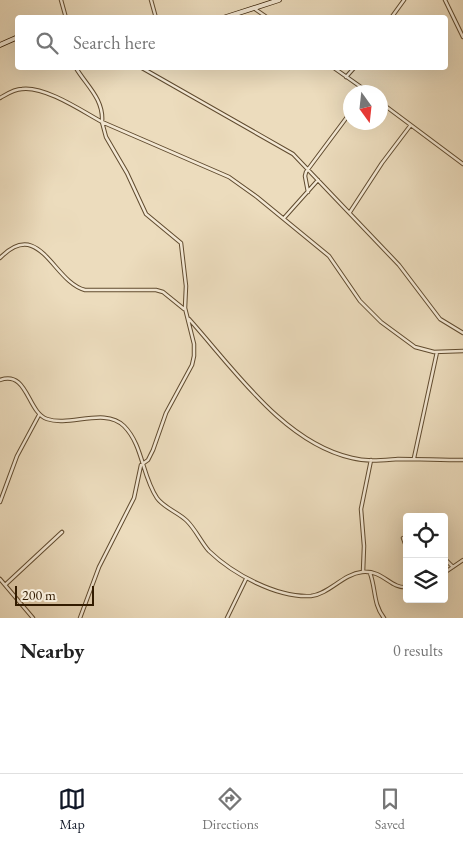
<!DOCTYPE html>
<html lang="en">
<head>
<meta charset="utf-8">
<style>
  body { margin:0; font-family:"EB Garamond",serif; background:#f6f6f6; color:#222 }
  .controls { position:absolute; right:15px; bottom:15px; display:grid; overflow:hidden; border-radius:5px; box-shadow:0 5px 20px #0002 }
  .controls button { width:45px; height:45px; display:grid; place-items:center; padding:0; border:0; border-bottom:1px solid #e0e0e0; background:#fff; color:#222; font:25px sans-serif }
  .compass { position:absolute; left:343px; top:85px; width:45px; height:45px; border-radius:50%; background:#fff; box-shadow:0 5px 20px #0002; rotate:165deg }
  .scale { position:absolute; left:15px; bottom:12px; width:79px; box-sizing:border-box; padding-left:5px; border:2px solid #321b00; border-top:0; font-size:14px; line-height:18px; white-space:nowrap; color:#321b00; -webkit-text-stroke:4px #f3e8d4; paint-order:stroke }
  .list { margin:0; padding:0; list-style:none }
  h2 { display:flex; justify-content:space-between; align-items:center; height:65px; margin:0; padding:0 20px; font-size:21px }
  h2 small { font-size:16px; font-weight:400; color:#767676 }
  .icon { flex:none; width:28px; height:28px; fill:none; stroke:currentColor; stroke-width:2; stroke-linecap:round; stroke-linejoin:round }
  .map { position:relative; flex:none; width:463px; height:618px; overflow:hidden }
  .search { position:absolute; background:#fff; box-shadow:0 5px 20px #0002; left:15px; right:15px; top:15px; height:55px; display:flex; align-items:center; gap:12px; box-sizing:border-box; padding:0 18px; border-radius:5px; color:#767676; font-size:19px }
  .sheet { height:155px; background:#fff }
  nav { display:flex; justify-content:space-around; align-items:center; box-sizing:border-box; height:70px; border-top:1px solid #e0e0e0; background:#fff; font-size:14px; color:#767676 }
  nav a { display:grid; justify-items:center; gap:2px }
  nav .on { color:#111827 }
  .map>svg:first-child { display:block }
</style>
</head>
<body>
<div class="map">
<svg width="463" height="618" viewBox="0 0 463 618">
  <rect width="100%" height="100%" fill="#ecdcbd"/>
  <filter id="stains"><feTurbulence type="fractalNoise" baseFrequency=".004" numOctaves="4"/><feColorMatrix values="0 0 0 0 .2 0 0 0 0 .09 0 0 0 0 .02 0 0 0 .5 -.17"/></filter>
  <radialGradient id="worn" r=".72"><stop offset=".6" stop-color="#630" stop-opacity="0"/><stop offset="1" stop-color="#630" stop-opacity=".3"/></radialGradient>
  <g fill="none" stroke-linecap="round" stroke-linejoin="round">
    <defs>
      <path id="street" d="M 61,0 L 66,18
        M 151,0 L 156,18
        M 445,0 L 463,37
        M 255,9 L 268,18
        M 391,18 L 404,0
        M 76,68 C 86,85 104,99 102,122 L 229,177 L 257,197 L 329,256 L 360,301 L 381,322 L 415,347 L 434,352 L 463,351
        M 142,68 L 293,154 L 399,265 L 440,319 L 463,333
        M 334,68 L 368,92
        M 346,77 L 354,68
        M 0,98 C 7,94 14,89 22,89 C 45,86 82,111 102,122 L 106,137 L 127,173 L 146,214 L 181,243 L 186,286 L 185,308 L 194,344 L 194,356 L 192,365 L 166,413 L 153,450 L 148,460 L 141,465 L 134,498 L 99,567 L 80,618
        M 380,102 L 463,164
        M 308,192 L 305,176 L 306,172 L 350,113
        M 350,212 L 382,163 L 410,126
        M 284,218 L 318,180
        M 0,258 C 40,217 53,282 85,290 L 156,290 L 163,292 L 184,309
        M 189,319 C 234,369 284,443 352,458 C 367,462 383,460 398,459 C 420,459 441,460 463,460
        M 0,380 C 28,370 27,412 47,419 C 70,427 105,407 124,426 C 143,445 142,476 157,498 C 164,508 178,512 187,521 C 196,530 201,542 209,551 C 233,574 277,598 311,596 C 329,594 343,574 362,572 C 384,570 390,589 407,587
        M 414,458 L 437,352
        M 0,502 L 17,456 L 39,415
        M 403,538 L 407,549
        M 444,558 L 453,567
        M 363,572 L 364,546 L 361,509 L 371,460
        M 370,573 C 376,589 373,604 384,618
        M 444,573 L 463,560
        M 0,579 L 33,618
        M 5,585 L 62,532
        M 227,618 L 246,579"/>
      <path id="secondary" d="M 223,18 L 279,0
        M 0,45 L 18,37"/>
    </defs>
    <!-- street casing -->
    <use href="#street" stroke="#604b2f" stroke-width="4.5"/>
    <!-- secondary casing -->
    <use href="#secondary" stroke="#321b00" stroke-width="5.5"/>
    <!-- street -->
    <use href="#street" stroke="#f3e8d4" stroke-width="2.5"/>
    <!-- secondary -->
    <use href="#secondary" stroke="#f3e8d4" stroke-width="4"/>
  </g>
  <rect width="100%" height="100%" filter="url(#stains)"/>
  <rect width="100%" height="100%" fill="url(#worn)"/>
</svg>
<div class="controls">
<button><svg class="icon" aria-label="locate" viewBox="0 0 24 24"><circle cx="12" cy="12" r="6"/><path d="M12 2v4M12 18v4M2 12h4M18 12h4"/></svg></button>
<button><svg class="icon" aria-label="layers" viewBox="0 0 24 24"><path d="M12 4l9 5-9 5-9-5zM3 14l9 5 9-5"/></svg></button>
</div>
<svg class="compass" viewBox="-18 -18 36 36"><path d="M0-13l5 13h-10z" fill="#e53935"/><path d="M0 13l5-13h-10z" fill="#767676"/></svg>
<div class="scale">200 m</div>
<div class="search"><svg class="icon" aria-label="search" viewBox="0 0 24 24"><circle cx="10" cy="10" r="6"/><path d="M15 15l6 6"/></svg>Search here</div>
</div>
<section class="sheet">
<h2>Nearby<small>0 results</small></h2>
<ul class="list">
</ul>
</section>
<nav>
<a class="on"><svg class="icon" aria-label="map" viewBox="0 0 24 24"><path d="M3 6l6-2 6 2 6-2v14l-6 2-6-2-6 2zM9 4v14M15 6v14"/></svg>Map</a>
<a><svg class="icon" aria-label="directions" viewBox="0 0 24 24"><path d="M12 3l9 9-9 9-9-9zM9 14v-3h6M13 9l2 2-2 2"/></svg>Directions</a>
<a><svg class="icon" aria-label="saved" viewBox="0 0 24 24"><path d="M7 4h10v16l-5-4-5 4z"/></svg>Saved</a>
</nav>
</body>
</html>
